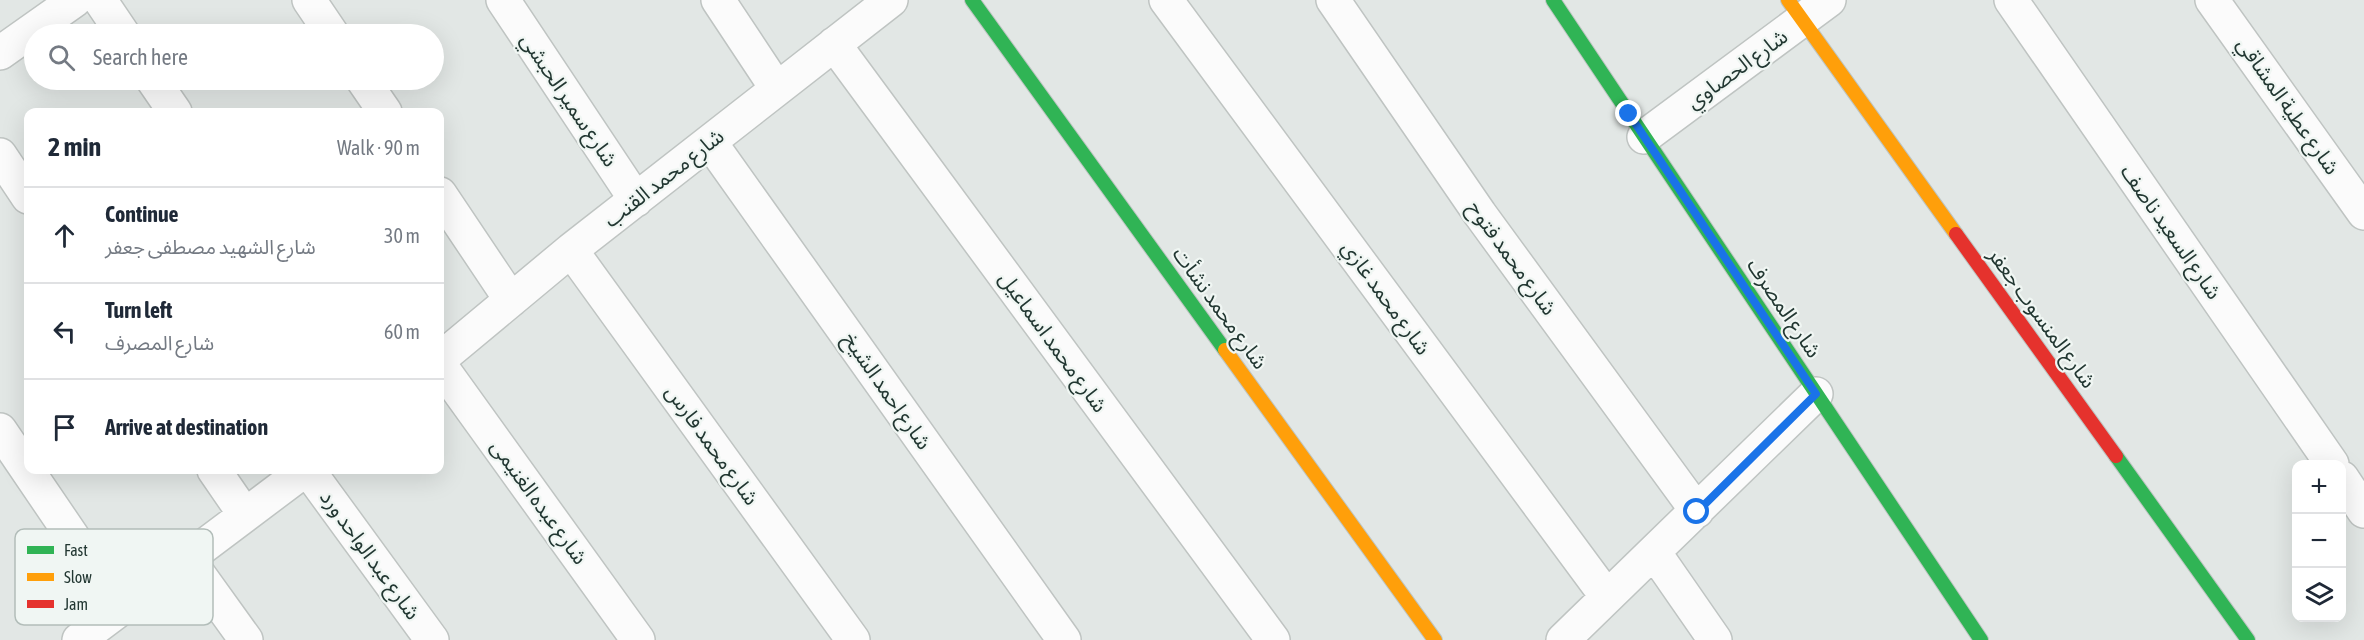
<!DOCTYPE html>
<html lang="en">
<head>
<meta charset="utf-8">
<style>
  body { margin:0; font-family:"Asap Condensed","Noto Sans Arabic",sans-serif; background:#f6f6f7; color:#1f2937 }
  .controls { position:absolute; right:18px; bottom:18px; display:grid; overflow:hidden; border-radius:12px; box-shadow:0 6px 24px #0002 }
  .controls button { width:54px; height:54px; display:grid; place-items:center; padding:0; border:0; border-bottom:2px solid #e0e1e3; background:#fff; color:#1f2937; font:30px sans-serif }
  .stop { position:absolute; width:18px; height:18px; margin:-14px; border:4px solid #1a73e8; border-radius:50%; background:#fff }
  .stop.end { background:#1a73e8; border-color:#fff; box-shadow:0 2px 6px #0008 }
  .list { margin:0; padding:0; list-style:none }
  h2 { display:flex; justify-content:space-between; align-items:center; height:78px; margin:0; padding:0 24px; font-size:26px }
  h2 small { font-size:20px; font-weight:400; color:#747a83 }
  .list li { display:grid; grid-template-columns:39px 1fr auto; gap:18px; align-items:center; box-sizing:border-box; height:96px; padding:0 24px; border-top:2px solid #e0e1e3 }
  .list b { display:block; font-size:22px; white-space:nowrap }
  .list p { margin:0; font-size:20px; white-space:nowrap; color:#747a83 }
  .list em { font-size:20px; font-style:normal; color:#747a83 }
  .icon { flex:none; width:33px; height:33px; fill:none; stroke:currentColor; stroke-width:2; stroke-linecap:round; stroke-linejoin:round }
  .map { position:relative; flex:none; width:2364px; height:640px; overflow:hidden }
  .search { position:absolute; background:#fff; box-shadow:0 6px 24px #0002; left:24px; top:24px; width:420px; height:66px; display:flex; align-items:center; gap:15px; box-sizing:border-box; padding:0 21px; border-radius:33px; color:#747a83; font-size:22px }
  .panel { position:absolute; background:#fff; box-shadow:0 6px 24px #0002; left:24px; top:108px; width:420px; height:366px; border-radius:12px }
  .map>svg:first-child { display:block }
</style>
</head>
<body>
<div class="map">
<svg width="2364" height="640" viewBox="0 0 2364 640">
  <rect width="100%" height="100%" fill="#e2e7e5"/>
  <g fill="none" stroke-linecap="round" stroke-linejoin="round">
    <defs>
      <path id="street" d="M 100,0 L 123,34
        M 309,0 L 332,34
        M 503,0 L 636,200
        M 718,0 L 777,89
        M 1166,0 L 1607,597
        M 1333,0 L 1480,214 L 1697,511
        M 2011,0 L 2332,464
        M 2212,0 L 2364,213
        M 834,44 L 1273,640
        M 0,53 L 75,0
        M 153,80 L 175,112
        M 363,80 L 385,112
        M 1644,137 L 1829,0
        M 710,142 L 1064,640
        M 0,155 L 28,197
        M 440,194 L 511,300
        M 571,250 L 853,640
        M 440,359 L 571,250 L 891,0
        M 440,365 L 638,640
        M 0,430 L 121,608
        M 214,470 L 245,515
        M 308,470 L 432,640
        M 2342,478 L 2364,511
        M 1654,552 L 1715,640
        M 187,558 L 246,640
        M 79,640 L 305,470
        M 1563,640 L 1816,394"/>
      <path id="fast" d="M 972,0 L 1225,350
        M 1553,0 L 1981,640
        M 2116,456 L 2248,640"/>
      <path id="slow" d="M 1788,0 L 1956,234
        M 1225,350 L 1435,640"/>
      <path id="jam" d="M 1956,234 L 2116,456"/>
    </defs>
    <!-- street casing -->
    <use href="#street" stroke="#bfc4c2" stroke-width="36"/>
    <!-- fast casing -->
    <use href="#fast" stroke="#bec5c2" stroke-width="16"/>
    <!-- slow casing -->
    <use href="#slow" stroke="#bec5c2" stroke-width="16"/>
    <!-- jam casing -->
    <use href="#jam" stroke="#bec5c2" stroke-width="16"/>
    <!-- street -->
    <use href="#street" stroke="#fbfbfb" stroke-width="33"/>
    <!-- fast -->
    <use href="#fast" stroke="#30b455" stroke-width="14"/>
    <!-- slow -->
    <use href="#slow" stroke="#ff9f0a" stroke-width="14"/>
    <!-- jam -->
    <use href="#jam" stroke="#e5322d" stroke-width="14"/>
  </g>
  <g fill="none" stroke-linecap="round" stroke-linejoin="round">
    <!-- route -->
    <path stroke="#1a73e8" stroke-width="8" d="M 1629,114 L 1816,394 L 1697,512"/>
  </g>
  <g text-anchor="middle" stroke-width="4.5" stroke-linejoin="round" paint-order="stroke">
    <!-- street labels -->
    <g font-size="21" fill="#223732" stroke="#f0f6f3">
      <text transform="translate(1737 69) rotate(-36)" y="7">شارع الحصاوي</text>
      <text transform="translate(569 100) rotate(56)" y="7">شارع سمير الحبشي</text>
      <text transform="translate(2288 106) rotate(55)" y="7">شارع عطية المشاقي</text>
      <text transform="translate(664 178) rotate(-38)" y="7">شارع محمد القنب</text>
      <text transform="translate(2171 232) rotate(55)" y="7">شارع السعيد ناصف</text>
      <text transform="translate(1512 258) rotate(54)" y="7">شارع محمد فتوح</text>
      <text transform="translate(1386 298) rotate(54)" y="7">شارع محمد غازي</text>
      <text transform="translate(1220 308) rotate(54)" y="7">شارع محمد نشأت</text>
      <text transform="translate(1784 308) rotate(56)" y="7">شارع المصرف</text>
      <text transform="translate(2042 318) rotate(54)" y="7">شارع المنسوب جعفر</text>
      <text transform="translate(1053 342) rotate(54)" y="7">شارع محمد اسماعيل</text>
      <text transform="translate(887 391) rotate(55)" y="7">شارع احمد الشيخ</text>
      <text transform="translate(712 445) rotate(54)" y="7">شارع محمد فارس</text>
      <text transform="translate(539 502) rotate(54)" y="7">شارع عبده الغنيمى</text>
      <text transform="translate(370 555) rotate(54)" y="7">شارع عبد الواحد ورد</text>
    </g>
  </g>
  <!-- legend -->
  <rect x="15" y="529" width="198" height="96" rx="9" fill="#f0f6f3" stroke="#b2bdb9" stroke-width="1.5"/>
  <rect x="27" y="546" width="27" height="8" fill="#30b455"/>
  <rect x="27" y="573" width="27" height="8" fill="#ff9f0a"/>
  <rect x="27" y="600" width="27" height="8" fill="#e5322d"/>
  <g font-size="16" fill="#223732">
    <text x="64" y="556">Fast</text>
    <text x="64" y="583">Slow</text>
    <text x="64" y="610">Jam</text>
  </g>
</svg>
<div class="controls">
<button>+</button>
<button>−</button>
<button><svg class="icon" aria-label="layers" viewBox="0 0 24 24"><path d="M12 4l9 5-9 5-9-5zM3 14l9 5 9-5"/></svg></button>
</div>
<div class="stop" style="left:1697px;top:512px"></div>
<div class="stop end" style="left:1629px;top:114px"></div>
<div class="search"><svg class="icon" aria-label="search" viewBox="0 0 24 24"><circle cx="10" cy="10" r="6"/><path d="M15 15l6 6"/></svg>Search here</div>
<section class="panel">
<h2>2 min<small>Walk · 90 m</small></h2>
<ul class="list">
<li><svg class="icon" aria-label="ahead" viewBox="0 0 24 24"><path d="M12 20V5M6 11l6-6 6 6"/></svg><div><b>Continue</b><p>شارع الشهيد مصطفى جعفر</p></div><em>30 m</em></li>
<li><svg class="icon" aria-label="left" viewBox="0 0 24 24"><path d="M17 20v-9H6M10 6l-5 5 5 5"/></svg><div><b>Turn left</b><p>شارع المصرف</p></div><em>60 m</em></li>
<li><svg class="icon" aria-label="arrive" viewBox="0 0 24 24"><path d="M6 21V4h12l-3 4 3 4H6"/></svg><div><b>Arrive at destination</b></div></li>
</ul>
</section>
</div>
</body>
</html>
